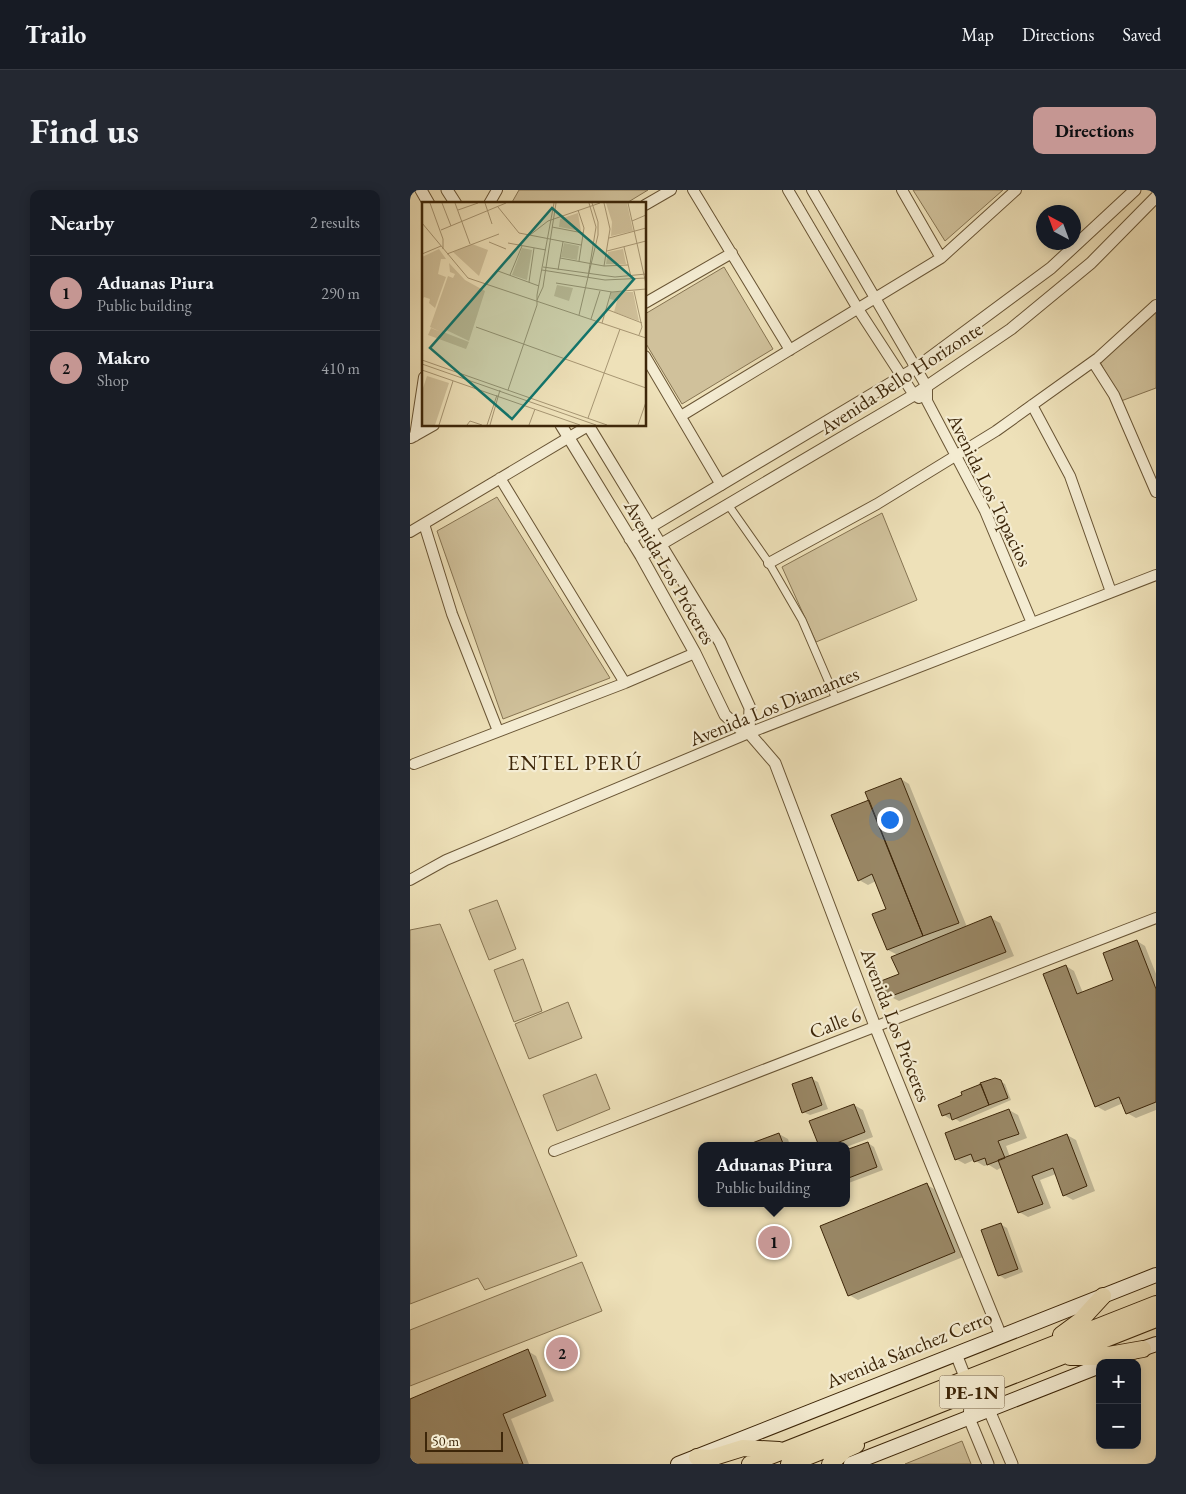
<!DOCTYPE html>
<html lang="en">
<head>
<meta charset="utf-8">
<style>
  body { margin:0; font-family:"EB Garamond",serif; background:#242831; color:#f1f3f6 }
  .controls { position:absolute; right:15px; bottom:15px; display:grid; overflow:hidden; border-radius:10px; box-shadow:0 2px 12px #0003 }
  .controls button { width:45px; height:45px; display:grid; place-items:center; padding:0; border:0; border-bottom:1px solid #363941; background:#171b24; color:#f1f3f6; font:25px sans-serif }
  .compass { position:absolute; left:626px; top:15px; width:45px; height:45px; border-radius:50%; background:#171b24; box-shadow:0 2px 12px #0003; rotate:319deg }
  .scale { position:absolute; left:15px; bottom:12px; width:78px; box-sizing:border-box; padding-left:5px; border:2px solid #3d2609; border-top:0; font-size:14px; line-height:18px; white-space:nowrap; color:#3d2609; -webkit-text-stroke:4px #f4ecd2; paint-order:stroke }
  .you { position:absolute; left:479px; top:629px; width:18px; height:18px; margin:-12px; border:4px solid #fff; border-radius:50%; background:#1a73e8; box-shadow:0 0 0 8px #1a73e833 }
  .badge { display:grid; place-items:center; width:32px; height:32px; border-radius:50%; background:#c59692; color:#111; font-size:16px; font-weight:700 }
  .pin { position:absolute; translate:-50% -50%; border:2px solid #fff; box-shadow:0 1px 5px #0006 }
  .popup { position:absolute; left:288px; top:952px; width:152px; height:65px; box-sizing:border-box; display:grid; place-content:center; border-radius:10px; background:#171b24; filter:drop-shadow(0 1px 4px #0005); font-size:16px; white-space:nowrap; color:#9ea1a6 }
  .popup b { font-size:19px; color:#f1f3f6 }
  .popup::after { content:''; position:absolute; left:50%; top:100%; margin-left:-10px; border:10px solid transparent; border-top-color:#171b24 }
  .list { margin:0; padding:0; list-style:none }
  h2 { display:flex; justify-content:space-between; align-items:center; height:65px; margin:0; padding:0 20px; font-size:21px }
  h2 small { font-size:16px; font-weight:400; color:#9ea1a6 }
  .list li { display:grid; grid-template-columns:32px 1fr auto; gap:15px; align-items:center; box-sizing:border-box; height:75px; padding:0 20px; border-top:1px solid #363941 }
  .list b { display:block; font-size:19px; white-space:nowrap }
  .list p { margin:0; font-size:16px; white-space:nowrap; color:#9ea1a6 }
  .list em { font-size:16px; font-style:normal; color:#9ea1a6 }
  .map { position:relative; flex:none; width:746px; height:1274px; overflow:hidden; border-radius:10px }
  header { display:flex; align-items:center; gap:30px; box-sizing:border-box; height:70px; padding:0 25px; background:#171b24; border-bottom:1px solid #363941 }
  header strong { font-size:24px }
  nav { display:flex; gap:28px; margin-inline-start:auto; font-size:18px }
  .intro { display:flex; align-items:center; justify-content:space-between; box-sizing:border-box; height:120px; padding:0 30px }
  h1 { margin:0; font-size:35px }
  .button { padding:12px 22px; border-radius:10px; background:#c59692; color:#111; font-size:18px; font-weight:700 }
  main { display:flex; gap:30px; padding:0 30px }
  aside { flex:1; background:#171b24; border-radius:10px; box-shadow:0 2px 12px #0003 }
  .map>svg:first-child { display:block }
</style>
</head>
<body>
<header>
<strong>Trailo</strong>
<nav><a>Map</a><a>Directions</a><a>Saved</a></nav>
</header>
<div class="intro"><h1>Find us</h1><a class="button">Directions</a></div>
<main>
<aside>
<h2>Nearby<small>2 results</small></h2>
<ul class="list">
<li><span class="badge">1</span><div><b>Aduanas Piura</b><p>Public building</p></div><em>290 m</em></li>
<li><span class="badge">2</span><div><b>Makro</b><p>Shop</p></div><em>410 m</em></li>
</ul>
</aside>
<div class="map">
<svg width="746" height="1274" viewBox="0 0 746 1274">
  <rect width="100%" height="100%" fill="#eee1b9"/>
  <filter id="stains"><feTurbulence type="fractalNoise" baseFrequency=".004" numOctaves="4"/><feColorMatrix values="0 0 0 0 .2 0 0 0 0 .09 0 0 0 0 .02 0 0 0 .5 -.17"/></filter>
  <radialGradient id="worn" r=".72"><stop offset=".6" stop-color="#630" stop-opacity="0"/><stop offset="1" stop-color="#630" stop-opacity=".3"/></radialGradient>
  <!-- green -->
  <path fill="#d0c19b" stroke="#867452" d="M 109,0 L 238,0 L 215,14 L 101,14 Z
    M 503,0 L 593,0 L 535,51 Z
    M 314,77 L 363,159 L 272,214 L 235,152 L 235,124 Z
    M 746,122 L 746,198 L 711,211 L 690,172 Z
    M 87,307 L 200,488 L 93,529 L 27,341 Z
    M 472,323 L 507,410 L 406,452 L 372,377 Z
    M 87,710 L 106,759 L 79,770 L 59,720 Z
    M 30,734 L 167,1066 L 75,1100 L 68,1088 L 0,1114 L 0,740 Z
    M 113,769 L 132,821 L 104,832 L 84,780 Z
    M 158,812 L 172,848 L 119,869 L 105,834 Z
    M 186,884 L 200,919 L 147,941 L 133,905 Z
    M 172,1072 L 192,1121 L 0,1196 L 0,1140 Z
    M 552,1251 L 561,1274 L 495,1274 Z"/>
  <!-- shadow -->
  <path fill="#0003" d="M 491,589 L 499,594 L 557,737 L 581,728 L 590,733 L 604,766 L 489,811 L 477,805 L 491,784 L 488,765 L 478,760 L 478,719 L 466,691 L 458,695 L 449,690 L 460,611 Z
    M 727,751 L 735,756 L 746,784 L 746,920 L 726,928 L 717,923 L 713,913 L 695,921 L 686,916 L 656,776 L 664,781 L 673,803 L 705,790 Z
    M 402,889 L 408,892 L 418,919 L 400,925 L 393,922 Z
    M 591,892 L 595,894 L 601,910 L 550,932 L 543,927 L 540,929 L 534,925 Z
    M 444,915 L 453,920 L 463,947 L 436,957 L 410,956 Z
    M 599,920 L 608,925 L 617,948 L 596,956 L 600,967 L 657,945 L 666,950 L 685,1001 L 663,1010 L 654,1005 L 646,984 L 630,990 L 641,1018 L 618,1027 L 609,1022 L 592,977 L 587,980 L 579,975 L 574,976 L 564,970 L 555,974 L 546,969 Z
    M 369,944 L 378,949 L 380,956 L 338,956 Z
    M 458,953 L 464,957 L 473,980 L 436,994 L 436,961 Z
    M 517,995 L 526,1000 L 553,1067 L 448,1110 L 439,1105 Z
    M 590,1034 L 597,1038 L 613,1082 L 595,1089 L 589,1085 Z
    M 118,1161 L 126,1166 L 144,1211 L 101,1229 L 119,1274 L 0,1274 L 0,1210 Z"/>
  <!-- building -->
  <path fill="#998765" stroke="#3d2609" d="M 491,588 L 549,733 L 513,746 L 455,602 Z
    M 459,610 L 513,746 L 477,760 L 462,724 L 476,719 L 462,684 L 448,691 L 421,625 Z
    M 581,726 L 596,762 L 479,807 L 476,806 L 471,791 L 489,784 L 481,767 Z
    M 727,750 L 746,799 L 746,912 L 716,924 L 709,907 L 685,917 L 633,784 L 656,775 L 667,804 L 703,790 L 693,763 Z
    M 402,887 L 412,915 L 392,923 L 382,894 Z
    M 585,888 L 591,890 L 598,908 L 579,915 L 570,893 Z
    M 571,894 L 579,915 L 542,930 L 540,923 L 532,926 L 528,915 L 552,905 L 551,902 Z
    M 444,914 L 455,942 L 419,956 L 409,956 L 399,931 Z
    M 599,919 L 609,944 L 588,951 L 595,968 L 577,975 L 575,968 L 564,972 L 561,964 L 545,970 L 535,943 Z
    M 369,943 L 374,956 L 334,956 Z
    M 657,944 L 677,996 L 653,1006 L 643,978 L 622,986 L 633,1014 L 608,1023 L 588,970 Z
    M 458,952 L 467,977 L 436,989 L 436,960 Z
    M 517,993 L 545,1062 L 438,1106 L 410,1036 Z
    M 591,1033 L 608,1079 L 588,1086 L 571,1040 Z
    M 118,1159 L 136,1206 L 93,1224 L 113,1274 L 0,1274 L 0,1209 Z"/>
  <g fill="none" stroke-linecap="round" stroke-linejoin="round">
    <defs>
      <path id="pedestrian" d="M 319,316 L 359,373 L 392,430 L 426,509"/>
      <path id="minor" d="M 283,0 L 380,160
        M 378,0 L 448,119 L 504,205 L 509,208
        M 402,0 L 517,197 L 517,211 L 575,321 L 622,433
        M 492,0 L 531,68
        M 79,14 L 87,0
        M 235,15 L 261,0
        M 235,113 L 322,63
        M 235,166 L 311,295
        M 683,172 L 704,205 L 746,302
        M 622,215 L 660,286 L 701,402
        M 271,226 L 531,68 L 606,0
        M 5,246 L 14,187
        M 1,248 L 24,235
        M 90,288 L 215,493
        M 14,334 L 42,424 L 88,541
        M 0,342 L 178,236
        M 359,373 L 467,314 L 586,241 L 688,168 L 746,115
        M 4,574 L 215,493 L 285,463
        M 0,690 L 36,670 L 339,543 L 746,385
        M 144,961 L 746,728"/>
      <path id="tertiary" d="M 11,0 L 19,14
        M 37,0 L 46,14
        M 151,235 L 231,366 L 285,463 L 315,525 L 329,538 L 339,543 L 365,573 L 465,836 L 591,1146
        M 178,235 L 310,452 L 340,518 L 339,543
        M 220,349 L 506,178 L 641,78 L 725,0
        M 231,366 L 504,205 L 601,139 L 681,73 L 746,7
        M 546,1164 L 561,1202 L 579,1220 L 602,1274
        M 561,1202 L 559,1228 L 578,1274"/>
      <path id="secondary" d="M 723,1162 L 746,1154
        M 268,1274 L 746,1085
        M 441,1274 L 690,1176"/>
      <path id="trunk" d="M 651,1145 L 670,1131 L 693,1106
        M 660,1167 L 687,1167 L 733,1159
        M 287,1267 L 301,1268 L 333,1258 L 369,1260
        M 340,1274 L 746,1114
        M 379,1274 L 746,1129
        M 420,1274 L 435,1260 L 446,1255"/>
    </defs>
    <!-- pedestrian casing -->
    <use href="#pedestrian" stroke="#695535" stroke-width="9"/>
    <!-- minor casing -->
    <use href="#minor" stroke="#695535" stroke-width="12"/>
    <!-- tertiary casing -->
    <use href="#tertiary" stroke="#695535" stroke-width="13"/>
    <!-- secondary casing -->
    <use href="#secondary" stroke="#3d2609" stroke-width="16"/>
    <!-- trunk casing -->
    <use href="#trunk" stroke="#3d2609" stroke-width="18"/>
    <!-- pedestrian -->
    <use href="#pedestrian" stroke="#f4ecd2" stroke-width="7"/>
    <!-- minor -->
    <use href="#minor" stroke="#f4ecd2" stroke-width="10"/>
    <!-- tertiary -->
    <use href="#tertiary" stroke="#f4ecd2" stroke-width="11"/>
    <!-- secondary -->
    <use href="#secondary" stroke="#f4ecd2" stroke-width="14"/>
    <!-- trunk -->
    <use href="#trunk" stroke="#eee1b9" stroke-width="16"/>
  </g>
  <g text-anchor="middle" stroke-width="4.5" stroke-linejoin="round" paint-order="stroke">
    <!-- shield labels -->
    <rect fill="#f4ecd2" stroke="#746145" stroke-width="1" x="529.5" y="1185.5" width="65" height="33" rx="4"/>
    <g font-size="19" font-weight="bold" fill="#3d2609">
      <text x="562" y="1209">PE-1N</text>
    </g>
    <!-- street labels -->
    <g font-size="20" fill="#3d2609" stroke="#f4ecd2">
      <text transform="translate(491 188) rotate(-33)" y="7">Avenida Bello Horizonte</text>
      <text transform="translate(580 300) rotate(64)" y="7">Avenida Los Topacios</text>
      <text transform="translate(260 382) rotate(60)" y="7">Avenida Los Próceres</text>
      <text transform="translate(364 516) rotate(-22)" y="7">Avenida Los Diamantes</text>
      <text transform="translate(425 833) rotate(-21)" y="7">Calle 6</text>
      <text transform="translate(486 835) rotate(69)" y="7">Avenida Los Próceres</text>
      <text transform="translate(499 1159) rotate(-22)" y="7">Avenida Sánchez Cerro</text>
    </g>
    <!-- neighbourhood labels -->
    <g font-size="21" letter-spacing="1" fill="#3d2609" stroke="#f4ecd2">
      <text x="165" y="580">ENTEL PERÚ</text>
    </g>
  </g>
  <!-- overview -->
  <g transform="translate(12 12)">
    <rect width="224" height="224" fill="#eee1b9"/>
    <path d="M 184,1 L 205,1 L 211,29 L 189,34 L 190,20 ZM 156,11 L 159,29 L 137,25 L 138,17 ZM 142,41 L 157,44 L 155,58 L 139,55 ZM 50,42 L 66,48 L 57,74 L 31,50 ZM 100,46 L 110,48 L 105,78 L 90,73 ZM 17,47 L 24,57 L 19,57 L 16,72 L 24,75 L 13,106 L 7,101 L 8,97 L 2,95 L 0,99 L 0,55 ZM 201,47 L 204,62 L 184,62 L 186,50 ZM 27,61 L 43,78 L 63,89 L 47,139 L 22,127 L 21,130 L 47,140 L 44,147 L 6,133 L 9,126 L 19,130 L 8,125 L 26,74 L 31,76 L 33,72 L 28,70 ZM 135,83 L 151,86 L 147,99 L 132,94 ZM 189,90 L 211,90 L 217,119 L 192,110 L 195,99 L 188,97 ZM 5,174 L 27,181 L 13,223 L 0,223 L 0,189 Z" fill="#d0c19b"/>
    <path fill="none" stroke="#a79673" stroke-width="1" d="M 8,1 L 21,37 L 21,47M 20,1 L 29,24M 33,1 L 48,42M 63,1 L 70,22M 206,1 L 224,82M 76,5 L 97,31 L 159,43M 36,8 L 56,1M 156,8 L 162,26 L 157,59M 210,19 L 224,13M 0,21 L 46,76 L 224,136M 130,25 L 161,31M 19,28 L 84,1M 108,33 L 126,19 L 178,1M 187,36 L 224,26M 67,40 L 84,47M 86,41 L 124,48M 202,45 L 209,75M 185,49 L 224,39M 0,52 L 19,44M 25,52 L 77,32M 138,56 L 182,64 L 206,63M 182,64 L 188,27 L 182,1M 121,65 L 193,75 L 224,72M 120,68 L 183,78 L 224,76M 136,68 L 141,40M 76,69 L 117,84M 88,73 L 100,44M 166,75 L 174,25 L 167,1M 107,80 L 112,46M 134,81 L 190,90 L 224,87M 212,89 L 220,125 L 217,133M 115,98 L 121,85 L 134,1M 184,107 L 220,121M 157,113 L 176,33 L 176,20 L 170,1M 169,117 L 178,89M 180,121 L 189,90M 54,125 L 224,186M 0,158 L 185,223M 0,162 L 174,223M 0,168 L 158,223M 86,188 L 115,103 L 115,93 L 132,1M 166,216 L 198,127M 17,223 L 31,179M 45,223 L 48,219 L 60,223M 65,223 L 75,193M 68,223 L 78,188M 107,223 L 113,207M 216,223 L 224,200"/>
    <path fill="#0f766e" fill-opacity="0.15" stroke="#0f766e" stroke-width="2.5" d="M 130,6 L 212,77 L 90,217 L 8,146 Z"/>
    <rect width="224" height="224" fill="none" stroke="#3d2609" stroke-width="2.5"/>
  </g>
  <rect width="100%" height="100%" filter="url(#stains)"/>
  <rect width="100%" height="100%" fill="url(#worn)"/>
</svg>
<div class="controls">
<button>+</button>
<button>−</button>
</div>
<svg class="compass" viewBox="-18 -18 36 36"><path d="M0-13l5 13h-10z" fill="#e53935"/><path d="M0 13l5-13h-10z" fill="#9ea1a6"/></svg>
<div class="scale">50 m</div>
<div class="you"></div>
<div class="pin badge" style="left:364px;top:1052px">1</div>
<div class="popup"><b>Aduanas Piura</b>Public building</div>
<div class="pin badge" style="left:152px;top:1163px">2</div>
</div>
</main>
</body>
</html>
